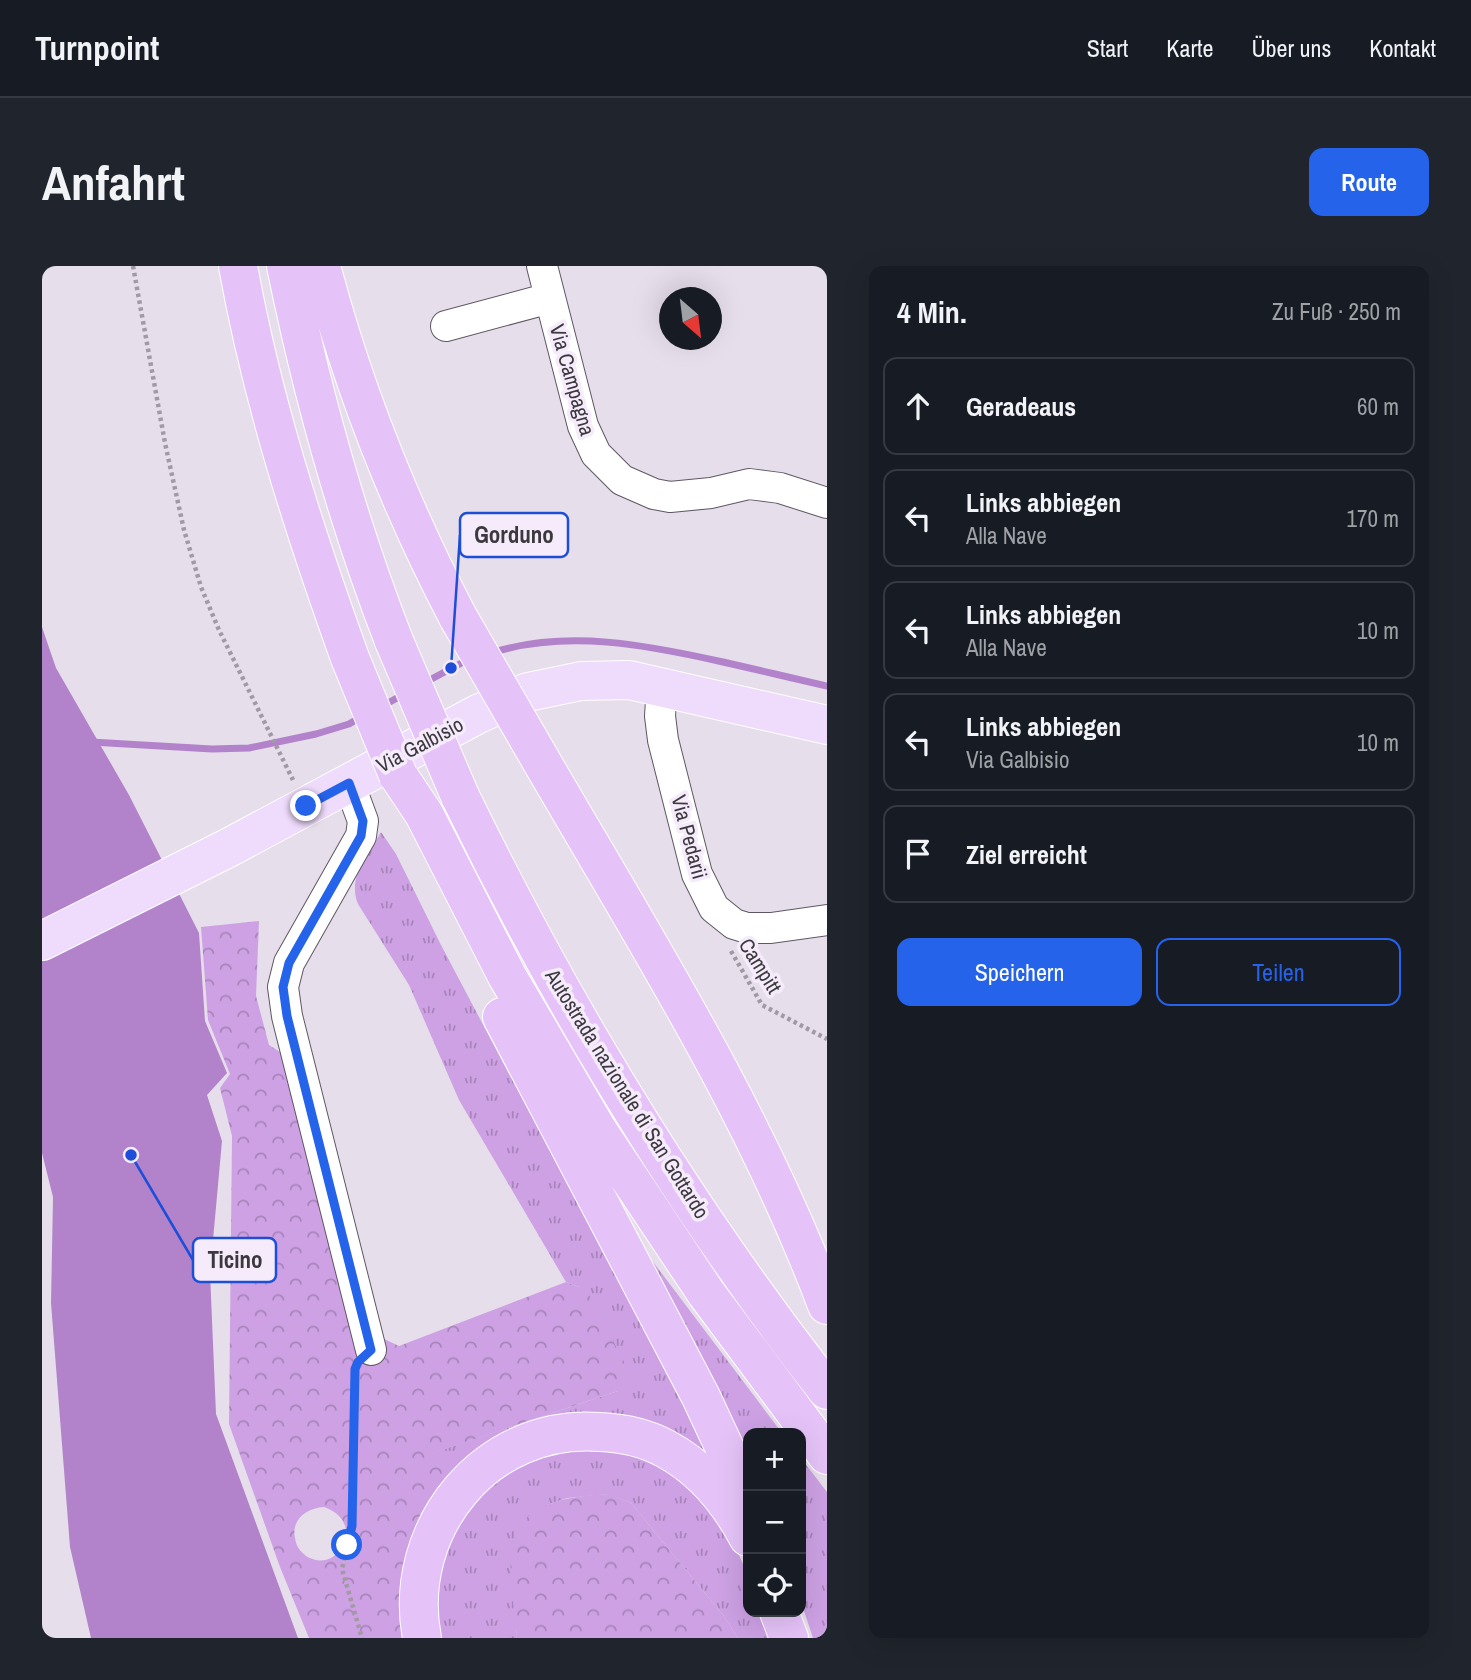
<!DOCTYPE html>
<html lang="de">
<head>
<meta charset="utf-8">
<style>
  body { margin:0; font-family:"Archivo Narrow",sans-serif; background:#20242c; color:#f1f3f6 }
  .controls { position:absolute; right:21px; bottom:21px; display:grid; overflow:hidden; border-radius:14px; box-shadow:0 7px 28px #0002 }
  .controls button { width:63px; height:63px; display:grid; place-items:center; padding:0; border:0; border-bottom:2px solid #363941; background:#171b24; color:#f1f3f6; font:35px sans-serif }
  .compass { position:absolute; left:617px; top:21px; width:63px; height:63px; border-radius:50%; background:#171b24; box-shadow:0 7px 28px #0002; rotate:152deg }
  .stop { position:absolute; width:21px; height:21px; margin:-16px; border:5px solid #2563eb; border-radius:50%; background:#fff }
  .stop.end { background:#2563eb; border-color:#fff; box-shadow:0 2px 7px #0008 }
  .list { margin:0; padding:0; list-style:none }
  h2 { display:flex; justify-content:space-between; align-items:center; height:91px; margin:0; padding:0 28px; font-size:30px }
  h2 small { font-size:23px; font-weight:400; color:#9ea1a6 }
  .list li { display:grid; grid-template-columns:46px 1fr auto; gap:21px; align-items:center; box-sizing:border-box; height:98px; margin:0 14px 14px; padding:0 14px; border:2px solid #363941; border-radius:14px }
  .list b { display:block; font-size:26px; white-space:nowrap }
  .list p { margin:0; font-size:23px; white-space:nowrap; color:#9ea1a6 }
  .list em { font-size:23px; font-style:normal; color:#9ea1a6 }
  .actions { display:flex; gap:14px; padding:21px 28px }
  .actions a { flex:1; padding:16px 0; border:2px solid #2563eb; border-radius:14px; text-align:center; font-size:24px; color:#2563eb }
  .actions .main { background:#2563eb; color:#fff }
  .icon { flex:none; width:38px; height:38px; fill:none; stroke:currentColor; stroke-width:2; stroke-linecap:round; stroke-linejoin:round }
  .map { position:relative; flex:none; width:785px; height:1372px; overflow:hidden; border-radius:14px }
  header { display:flex; align-items:center; gap:42px; box-sizing:border-box; height:98px; padding:0 35px; background:#171b24; border-bottom:2px solid #363941 }
  header strong { font-size:33px }
  nav { display:flex; gap:38px; margin-inline-start:auto; font-size:24px }
  .intro { display:flex; align-items:center; justify-content:space-between; box-sizing:border-box; height:168px; padding:0 42px }
  h1 { margin:0; font-size:49px }
  .button { padding:18px 32px; border-radius:14px; background:#2563eb; color:#fff; font-size:24px; font-weight:700 }
  main { display:flex; gap:42px; padding:0 42px }
  aside { flex:1; background:#171b24; border-radius:14px; box-shadow:0 7px 28px #0002 }
  .map>svg:first-child { display:block }
</style>
</head>
<body>
<header>
<strong>Turnpoint</strong>
<nav><a>Start</a><a>Karte</a><a>Über uns</a><a>Kontakt</a></nav>
</header>
<div class="intro"><h1>Anfahrt</h1><a class="button">Route</a></div>
<main>
<div class="map">
<svg width="785" height="1372" viewBox="0 0 785 1372">
  <defs>
    <pattern id="grass-tufts" width="24" height="20" patternUnits="userSpaceOnUse" patternTransform="scale(1.75)"><rect width="24" height="20" fill="#cda1e4"/><path d="M3 7l-1-3M5 7V3M7 7l1-3M15 17l-1-3M17 17v-4M19 17l1-3" fill="none" stroke="#a884ba"/></pattern>
    <pattern id="forest-crowns" width="20" height="18" patternUnits="userSpaceOnUse" patternTransform="scale(1.75)"><rect width="20" height="18" fill="#cda1e4"/><path d="M2 6a3 3 0 1 1 6 0M12 15a3 3 0 1 1 6 0" fill="none" stroke="#a884ba"/></pattern>
  </defs>
  <rect width="100%" height="100%" fill="#e7deec"/>
  <!-- grass -->
  <path fill="url(#grass-tufts)" d="M 339,566 L 354,588 L 399,679 L 633,1122 L 671,1199 L 559,1156 L 398,1235 L 390,1187 L 576,1125 L 537,1021 L 524,1016 L 417,834 L 367,719 L 316,638 C 305,611 326,589 339,566 Z
    M 584,960 L 740,1167 L 706,1167 L 706,1212 Z
    M 572,1181 L 636,1209 L 687,1267 L 706,1309 L 706,1346 L 721,1346 L 730,1372 L 696,1372 L 681,1349 L 589,1237 L 567,1228 L 525,1232 L 505,1239 L 469,1298 L 475,1372 L 396,1372 L 393,1356 L 401,1281 L 443,1220 L 499,1187 Z
    M 759,1192 L 785,1226 L 785,1372 L 771,1372 L 759,1336 Z"/>
  <!-- forest -->
  <path fill="url(#forest-crowns)" fill-rule="evenodd" d="M 217,655 L 214,730 L 227,779 L 246,791 L 340,1072 L 357,1080 L 524,1016 L 537,1021 L 547,1029 L 582,1096 L 583,1115 L 576,1125 L 391,1187 L 401,1202 L 402,1217 L 372,1372 L 267,1372 L 238,1301 L 187,1158 L 190,870 L 178,822 L 188,808 L 166,754 L 159,661 ZM 282,1241 C 326,1256 296,1310 264,1290 C 258,1285 254,1280 253,1272 C 249,1253 265,1242 282,1241 Z
    M 568,1228 L 589,1237 L 681,1349 L 696,1372 L 475,1372 C 473,1346 463,1292 473,1269 C 488,1233 534,1230 568,1228 Z"/>
  <!-- water -->
  <path fill="#b283ca" d="M 0,361 L 14,402 L 87,529 L 157,667 L 163,755 L 185,807 L 165,829 L 180,875 L 168,1007 L 174,1148 L 256,1372 L 49,1372 L 28,1281 L 9,1037 L 11,931 L 0,887 Z"/>
  <g fill="none" stroke-linecap="round" stroke-linejoin="round">
    <!-- stream -->
    <path stroke="#b283ca" stroke-width="7" d="M 449,387 C 525,363 605,379 681,396 C 716,404 750,412 785,420
      M 382,417 L 427,393
      M 339,441 L 362,428
      M 49,476 L 170,483 L 207,482 L 274,468 L 307,458 L 319,451"/>
    <defs>
      <path id="minor" d="M 500,0 L 541,160 L 554,188 L 580,214 L 612,228 L 628,231 L 669,227 L 707,218 L 738,222 L 785,237
        M 404,60 L 508,32
        M 620,420 L 618,450 L 621,474 L 655,608 L 672,642 L 692,658 L 705,662 L 729,662 L 785,654
        M 307,517 L 321,555 L 319,570 L 247,697 L 241,721 L 245,750 L 329,1084"/>
      <path id="major" d="M 0,675 L 188,581 L 436,448 L 486,426 L 539,415 L 587,414 L 785,459"/>
      <path id="highway" d="M 196,0 C 220,134 262,264 308,392
        M 244,0 C 270,127 305,254 352,375
        M 279,0 C 311,121 358,240 416,351
        M 486,472 C 593,658 709,837 785,1039
        M 356,509 L 382,548 L 465,710 L 556,865 L 664,1027 L 785,1189
        M 418,530 C 520,740 641,940 785,1124
        M 460,751 L 659,1131 L 706,1232
        M 737,1346 L 747,1372
        M 380,1372 C 359,1263 444,1157 558,1166 C 581,1167 604,1172 624,1183 C 661,1203 687,1235 706,1271"/>
    </defs>
    <!-- minor casing -->
    <use href="#minor" stroke="#5f5763" stroke-width="32"/>
    <!-- major casing -->
    <use href="#major" stroke="#fff" stroke-width="40"/>
    <!-- highway casing -->
    <use href="#highway" stroke="#fff" stroke-width="40"/>
    <!-- path -->
    <path stroke="#a19aa5" stroke-width="4.5" stroke-dasharray="3.5 3.5" stroke-linecap="butt" d="M 91,0 L 123,177 L 142,264 L 159,321 L 177,364 L 251,514
      M 689,685 L 720,739 L 785,773
      M 313,1103 L 310,1260 L 300,1303 L 320,1372"/>
    <!-- minor -->
    <use href="#minor" stroke="#fff" stroke-width="30"/>
    <!-- major -->
    <use href="#major" stroke="#efdbfb" stroke-width="38"/>
    <!-- highway -->
    <use href="#highway" stroke="#e5c3f8" stroke-width="38"/>
    <defs>
      <path id="highway-bridge" d="M 416,351 L 486,472
        M 352,375 L 418,530
        M 308,392 L 356,509"/>
    </defs>
    <!-- highway-bridge casing -->
    <use href="#highway-bridge" stroke="#fff" stroke-width="40" stroke-linecap="butt"/>
    <!-- highway-bridge -->
    <use href="#highway-bridge" stroke="#e5c3f8" stroke-width="38"/>
  </g>
  <g fill="none" stroke-linecap="round" stroke-linejoin="round">
    <!-- route -->
    <path stroke="#2563eb" stroke-width="9" d="M 264,540 L 307,517 L 321,555 L 319,570 L 247,697 L 241,721 L 245,750 L 329,1084 L 316,1096 L 313,1103 L 310,1260 L 305,1279"/>
  </g>
  <g text-anchor="middle" stroke-width="7" stroke-linejoin="round" paint-order="stroke">
    <!-- street labels -->
    <g font-size="21" fill="#3c393e" stroke="#f5ebfa">
      <text transform="translate(530 114) rotate(74)" y="7">Via Campagna</text>
      <text transform="translate(378 479) rotate(-28)" y="7">Via Galbisio</text>
      <text transform="translate(647 571) rotate(75)" y="7">Via Pedarii</text>
      <text transform="translate(718 700) rotate(58)" y="7">Campitt</text>
      <text transform="translate(585 828) rotate(58)" y="7">Autostrada nazionale di San Gottardo</text>
    </g>
  </g>
  <!-- callouts -->
  <path fill="none" stroke="#1d4ed8" stroke-width="2.5" d="M409 402L418 269M89 889L151 994"/>
  <g fill="#1d4ed8" stroke="#f5ebfa" stroke-width="2.5">
    <circle cx="409" cy="402" r="7"/>
    <circle cx="89" cy="889" r="7"/>
  </g>
  <g fill="#f5ebfa" stroke="#1d4ed8" stroke-width="2.5">
    <rect x="418" y="247" width="108" height="44" rx="7"/>
    <rect x="151" y="972" width="83" height="44" rx="7"/>
  </g>
  <g font-size="23" text-anchor="middle" font-weight="bold" fill="#3c393e">
    <text x="472" y="277">Gorduno</text>
    <text x="193" y="1002">Ticino</text>
  </g>
</svg>
<div class="controls">
<button>+</button>
<button>−</button>
<button><svg class="icon" aria-label="locate" viewBox="0 0 24 24"><circle cx="12" cy="12" r="6"/><path d="M12 2v4M12 18v4M2 12h4M18 12h4"/></svg></button>
</div>
<svg class="compass" viewBox="-18 -18 36 36"><path d="M0-13l5 13h-10z" fill="#e53935"/><path d="M0 13l5-13h-10z" fill="#9ea1a6"/></svg>
<div class="stop" style="left:305px;top:1279px"></div>
<div class="stop end" style="left:264px;top:540px"></div>
</div>
<aside>
<h2>4 Min.<small>Zu Fuß · 250 m</small></h2>
<ul class="list">
<li><svg class="icon" aria-label="ahead" viewBox="0 0 24 24"><path d="M12 20V5M6 11l6-6 6 6"/></svg><div><b>Geradeaus</b></div><em>60 m</em></li>
<li><svg class="icon" aria-label="left" viewBox="0 0 24 24"><path d="M17 20v-9H6M10 6l-5 5 5 5"/></svg><div><b>Links abbiegen</b><p>Alla Nave</p></div><em>170 m</em></li>
<li><svg class="icon" aria-label="left" viewBox="0 0 24 24"><path d="M17 20v-9H6M10 6l-5 5 5 5"/></svg><div><b>Links abbiegen</b><p>Alla Nave</p></div><em>10 m</em></li>
<li><svg class="icon" aria-label="left" viewBox="0 0 24 24"><path d="M17 20v-9H6M10 6l-5 5 5 5"/></svg><div><b>Links abbiegen</b><p>Via Galbisio</p></div><em>10 m</em></li>
<li><svg class="icon" aria-label="arrive" viewBox="0 0 24 24"><path d="M6 21V4h12l-3 4 3 4H6"/></svg><div><b>Ziel erreicht</b></div></li>
</ul>
<div class="actions"><a class="main">Speichern</a><a>Teilen</a></div>
</aside>
</main>
</body>
</html>
